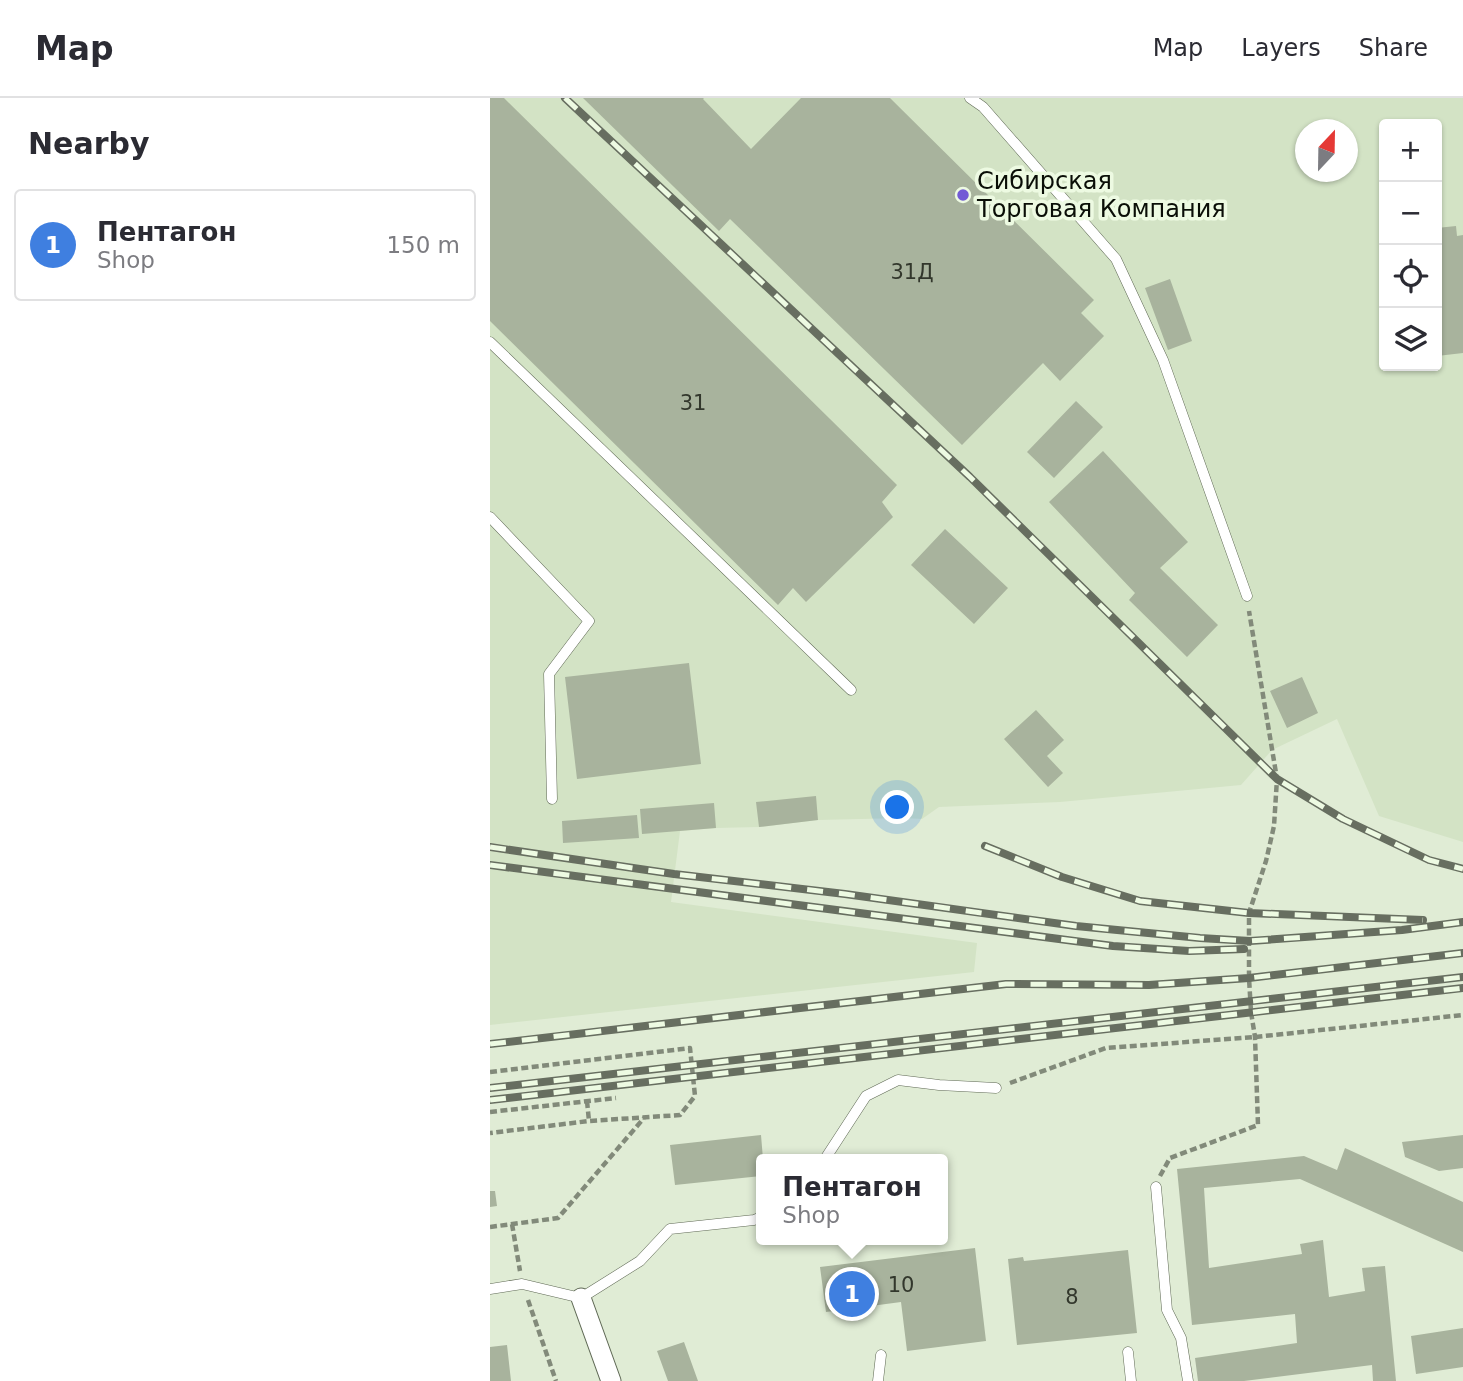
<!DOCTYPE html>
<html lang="en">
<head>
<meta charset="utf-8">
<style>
  body { margin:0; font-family:"DejaVu Sans",sans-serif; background:#f7f7f7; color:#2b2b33 }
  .controls { position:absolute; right:21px; top:21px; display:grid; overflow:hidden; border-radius:7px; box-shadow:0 2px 5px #0004 }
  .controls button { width:63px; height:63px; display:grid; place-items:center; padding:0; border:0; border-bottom:2px solid #e1e1e2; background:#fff; color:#2b2b33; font:35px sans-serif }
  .compass { position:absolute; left:805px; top:21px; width:63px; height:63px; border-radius:50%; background:#fff; box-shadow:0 2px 5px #0004; rotate:22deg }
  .you { position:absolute; left:408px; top:710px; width:24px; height:24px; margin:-18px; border:5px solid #fff; border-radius:50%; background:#1a73e8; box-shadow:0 0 0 10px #1a73e833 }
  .badge { display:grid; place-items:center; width:46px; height:46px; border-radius:50%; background:#725bd5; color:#fff; font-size:23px; font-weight:700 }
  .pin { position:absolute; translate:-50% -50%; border:4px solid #fff; box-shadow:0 2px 7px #0006 }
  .popup { position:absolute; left:266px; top:1056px; width:192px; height:91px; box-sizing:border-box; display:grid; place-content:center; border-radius:7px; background:#fff; filter:drop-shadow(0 2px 5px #0005); font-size:23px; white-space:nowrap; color:#7c7c81 }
  .popup b { font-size:26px; color:#2b2b33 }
  .popup::after { content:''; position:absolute; left:50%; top:100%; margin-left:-14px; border:14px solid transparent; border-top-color:#fff }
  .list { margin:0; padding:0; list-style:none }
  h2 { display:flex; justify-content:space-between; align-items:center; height:91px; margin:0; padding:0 28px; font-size:30px }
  h2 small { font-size:23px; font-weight:400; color:#7c7c81 }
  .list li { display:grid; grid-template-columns:46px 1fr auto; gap:21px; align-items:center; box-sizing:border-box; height:112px; margin:0 14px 14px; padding:0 14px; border:2px solid #e1e1e2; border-radius:7px }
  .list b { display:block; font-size:26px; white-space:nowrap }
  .list p { margin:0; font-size:23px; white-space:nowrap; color:#7c7c81 }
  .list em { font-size:23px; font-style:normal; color:#7c7c81 }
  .icon { flex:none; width:38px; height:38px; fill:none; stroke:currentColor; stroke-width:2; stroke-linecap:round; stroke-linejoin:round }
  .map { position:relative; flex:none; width:973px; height:1283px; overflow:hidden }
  header { display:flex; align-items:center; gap:42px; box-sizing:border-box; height:98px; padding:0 35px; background:#fff; border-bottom:2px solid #e1e1e2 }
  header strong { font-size:33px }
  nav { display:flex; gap:38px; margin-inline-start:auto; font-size:24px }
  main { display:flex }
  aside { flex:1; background:#fff }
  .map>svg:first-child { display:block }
</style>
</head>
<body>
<header>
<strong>Map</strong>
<nav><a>Map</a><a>Layers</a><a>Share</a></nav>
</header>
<main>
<aside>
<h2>Nearby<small></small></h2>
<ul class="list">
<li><span class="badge" style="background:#3f7fe0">1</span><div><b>Пентагон</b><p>Shop</p></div><em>150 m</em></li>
</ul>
</aside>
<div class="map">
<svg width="973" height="1283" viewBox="0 0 973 1283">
  <rect width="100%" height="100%" fill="#e0ecd5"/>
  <!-- built -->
  <path fill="#d3e3c5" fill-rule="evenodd" d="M 0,0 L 973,0 L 973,744 L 889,718 L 847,621 L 782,652 L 751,687 L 570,704 L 449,709 L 432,721 L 414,720 L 328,722 L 269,729 L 226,730 L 190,733 L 181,804 L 487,845 L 484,874 L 0,927 ZM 894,26 L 947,26 L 947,268 L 894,268 ZM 816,32 L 858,32 L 858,74 L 816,74 Z"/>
  <!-- building -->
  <path fill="#a8b39d" d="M 0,0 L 14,0 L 407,387 L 392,404 L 403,419 L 316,504 L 303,490 L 288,507 L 0,223 Z
    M 93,0 L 214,0 L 213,1 L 261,51 L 311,0 L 400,0 L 604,202 L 591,215 L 614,238 L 570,283 L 553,265 L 472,347 L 240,121 L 229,133 Z
    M 966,128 L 967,138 L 973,137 L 973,255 L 947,258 L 947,130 Z
    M 680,181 L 702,243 L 678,252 L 655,190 Z
    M 586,303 L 613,329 L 564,380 L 537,354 Z
    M 613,353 L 698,444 L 670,470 L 728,527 L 697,559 L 639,502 L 645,495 L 559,404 Z
    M 455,431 L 518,490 L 484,526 L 421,467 Z
    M 199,565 L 211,666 L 87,681 L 75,579 Z
    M 812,579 L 828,615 L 797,630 L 780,593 Z
    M 546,612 L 574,642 L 557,658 L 573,675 L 558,689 L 514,641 Z
    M 326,698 L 328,722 L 269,729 L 266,704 Z
    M 224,705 L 226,730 L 152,736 L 150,711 Z
    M 147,717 L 149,740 L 73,745 L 72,723 Z
    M 271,1037 L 273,1061 L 271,1061 L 271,1078 L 185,1087 L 180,1047 Z
    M 973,1037 L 973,1070 L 949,1073 L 915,1059 L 912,1044 Z
    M 855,1050 L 973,1104 L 973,1154 L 810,1081 L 714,1090 L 719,1170 L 812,1156 L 810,1146 L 833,1142 L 839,1199 L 875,1193 L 872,1170 L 895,1168 L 906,1283 L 883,1283 L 882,1267 L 754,1283 L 708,1283 L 705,1260 L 807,1245 L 805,1216 L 702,1227 L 687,1071 L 814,1058 L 847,1072 Z
    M 0,1093 L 5,1093 L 7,1108 L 0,1109 Z
    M 485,1150 L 496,1243 L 417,1253 L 411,1204 L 336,1214 L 330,1169 Z
    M 638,1152 L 647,1235 L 527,1247 L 518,1161 L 533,1159 L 534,1163 Z
    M 973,1230 L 973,1269 L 926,1276 L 921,1238 Z
    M 194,1244 L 208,1283 L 178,1283 L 167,1253 Z
    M 17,1247 L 21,1283 L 0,1283 L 0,1249 Z"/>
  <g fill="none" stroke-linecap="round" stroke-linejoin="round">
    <defs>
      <path id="service" d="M 480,0 L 493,9 L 626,161 L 673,262 L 757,498
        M 0,244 L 361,592
        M 0,419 L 99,523 L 59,576 L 62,701
        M 335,1061 L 376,998 L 408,982 L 449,987 L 506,990
        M 666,1089 L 677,1212 L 691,1240 L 698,1283
        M 0,1191 L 32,1186 L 91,1200 L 150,1163 L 180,1131 L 264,1122 L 271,1119
        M 638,1254 L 641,1283
        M 388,1283 L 391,1257"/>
      <path id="minor" d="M 91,1200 L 121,1283"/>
    </defs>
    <!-- service casing -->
    <use href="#service" stroke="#5f6955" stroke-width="11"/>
    <!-- minor casing -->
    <use href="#minor" stroke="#5f6955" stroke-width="21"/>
    <!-- path -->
    <path stroke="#828a7a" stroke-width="4.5" stroke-dasharray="7 3.5" stroke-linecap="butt" d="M 0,974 L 200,950 L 205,998 L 190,1017 L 99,1023 L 0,1035
      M 520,985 L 616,950 L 765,939 L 973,917
      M 97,1003 L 99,1023
      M 0,1014 L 126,1000
      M 670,1078 L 680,1060 L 768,1027 L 765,939 L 761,914 L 759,880 L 759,815 L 776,763 L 784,728 L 787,681 L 759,513
      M 22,1126 L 30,1173
      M 0,1129 L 68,1120 L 154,1020
      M 38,1202 L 66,1283"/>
    <!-- service -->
    <use href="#service" stroke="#fff" stroke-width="10"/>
    <!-- minor -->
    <use href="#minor" stroke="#fff" stroke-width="19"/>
    <defs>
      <path id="rail" d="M 75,0 L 480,379 L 787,681 L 853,721 L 939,762 L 973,771
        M 495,748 L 572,779 L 650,803 L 759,815 L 933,822
        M 0,749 L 184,776 L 355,796 L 586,828 L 710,840 L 760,843 L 912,832 L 973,824
        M 0,767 L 623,848 L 699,853 L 754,851
        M 0,946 L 516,886 L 659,887 L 759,880 L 973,855
        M 0,990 L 973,879
        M 0,1002 L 973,890"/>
    </defs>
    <!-- rail casing -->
    <use href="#rail" stroke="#676e60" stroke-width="8"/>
    <!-- rail -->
    <use href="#rail" stroke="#edfae2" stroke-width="5" stroke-dasharray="16" stroke-linecap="butt"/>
  </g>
  <!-- markers -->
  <circle fill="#725bd5" stroke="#edfae2" stroke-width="2.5" cx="473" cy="97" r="7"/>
  <g text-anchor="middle" stroke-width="7" stroke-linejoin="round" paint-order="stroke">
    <!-- number labels -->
    <g font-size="21" fill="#32372c">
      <text x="422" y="181">31Д</text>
      <text x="203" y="312">31</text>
      <text x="411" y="1194">10</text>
      <text x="582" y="1206">8</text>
    </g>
    <!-- poi labels -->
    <g font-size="24" fill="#0a0e07" stroke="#edfae2" text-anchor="start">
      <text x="487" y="91">Сибирская<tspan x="487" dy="28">Торговая Компания</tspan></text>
    </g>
  </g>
</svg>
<div class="controls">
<button>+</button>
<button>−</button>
<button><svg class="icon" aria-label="locate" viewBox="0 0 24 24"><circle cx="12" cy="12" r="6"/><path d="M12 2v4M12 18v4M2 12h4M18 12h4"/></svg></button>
<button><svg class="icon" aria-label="layers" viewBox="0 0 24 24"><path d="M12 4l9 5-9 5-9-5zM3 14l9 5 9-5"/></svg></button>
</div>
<svg class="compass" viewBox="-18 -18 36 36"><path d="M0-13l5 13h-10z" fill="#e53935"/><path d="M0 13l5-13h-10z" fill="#7c7c81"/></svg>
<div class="you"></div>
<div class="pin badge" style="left:362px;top:1196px;background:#3f7fe0">1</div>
<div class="popup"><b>Пентагон</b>Shop</div>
</div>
</main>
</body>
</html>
